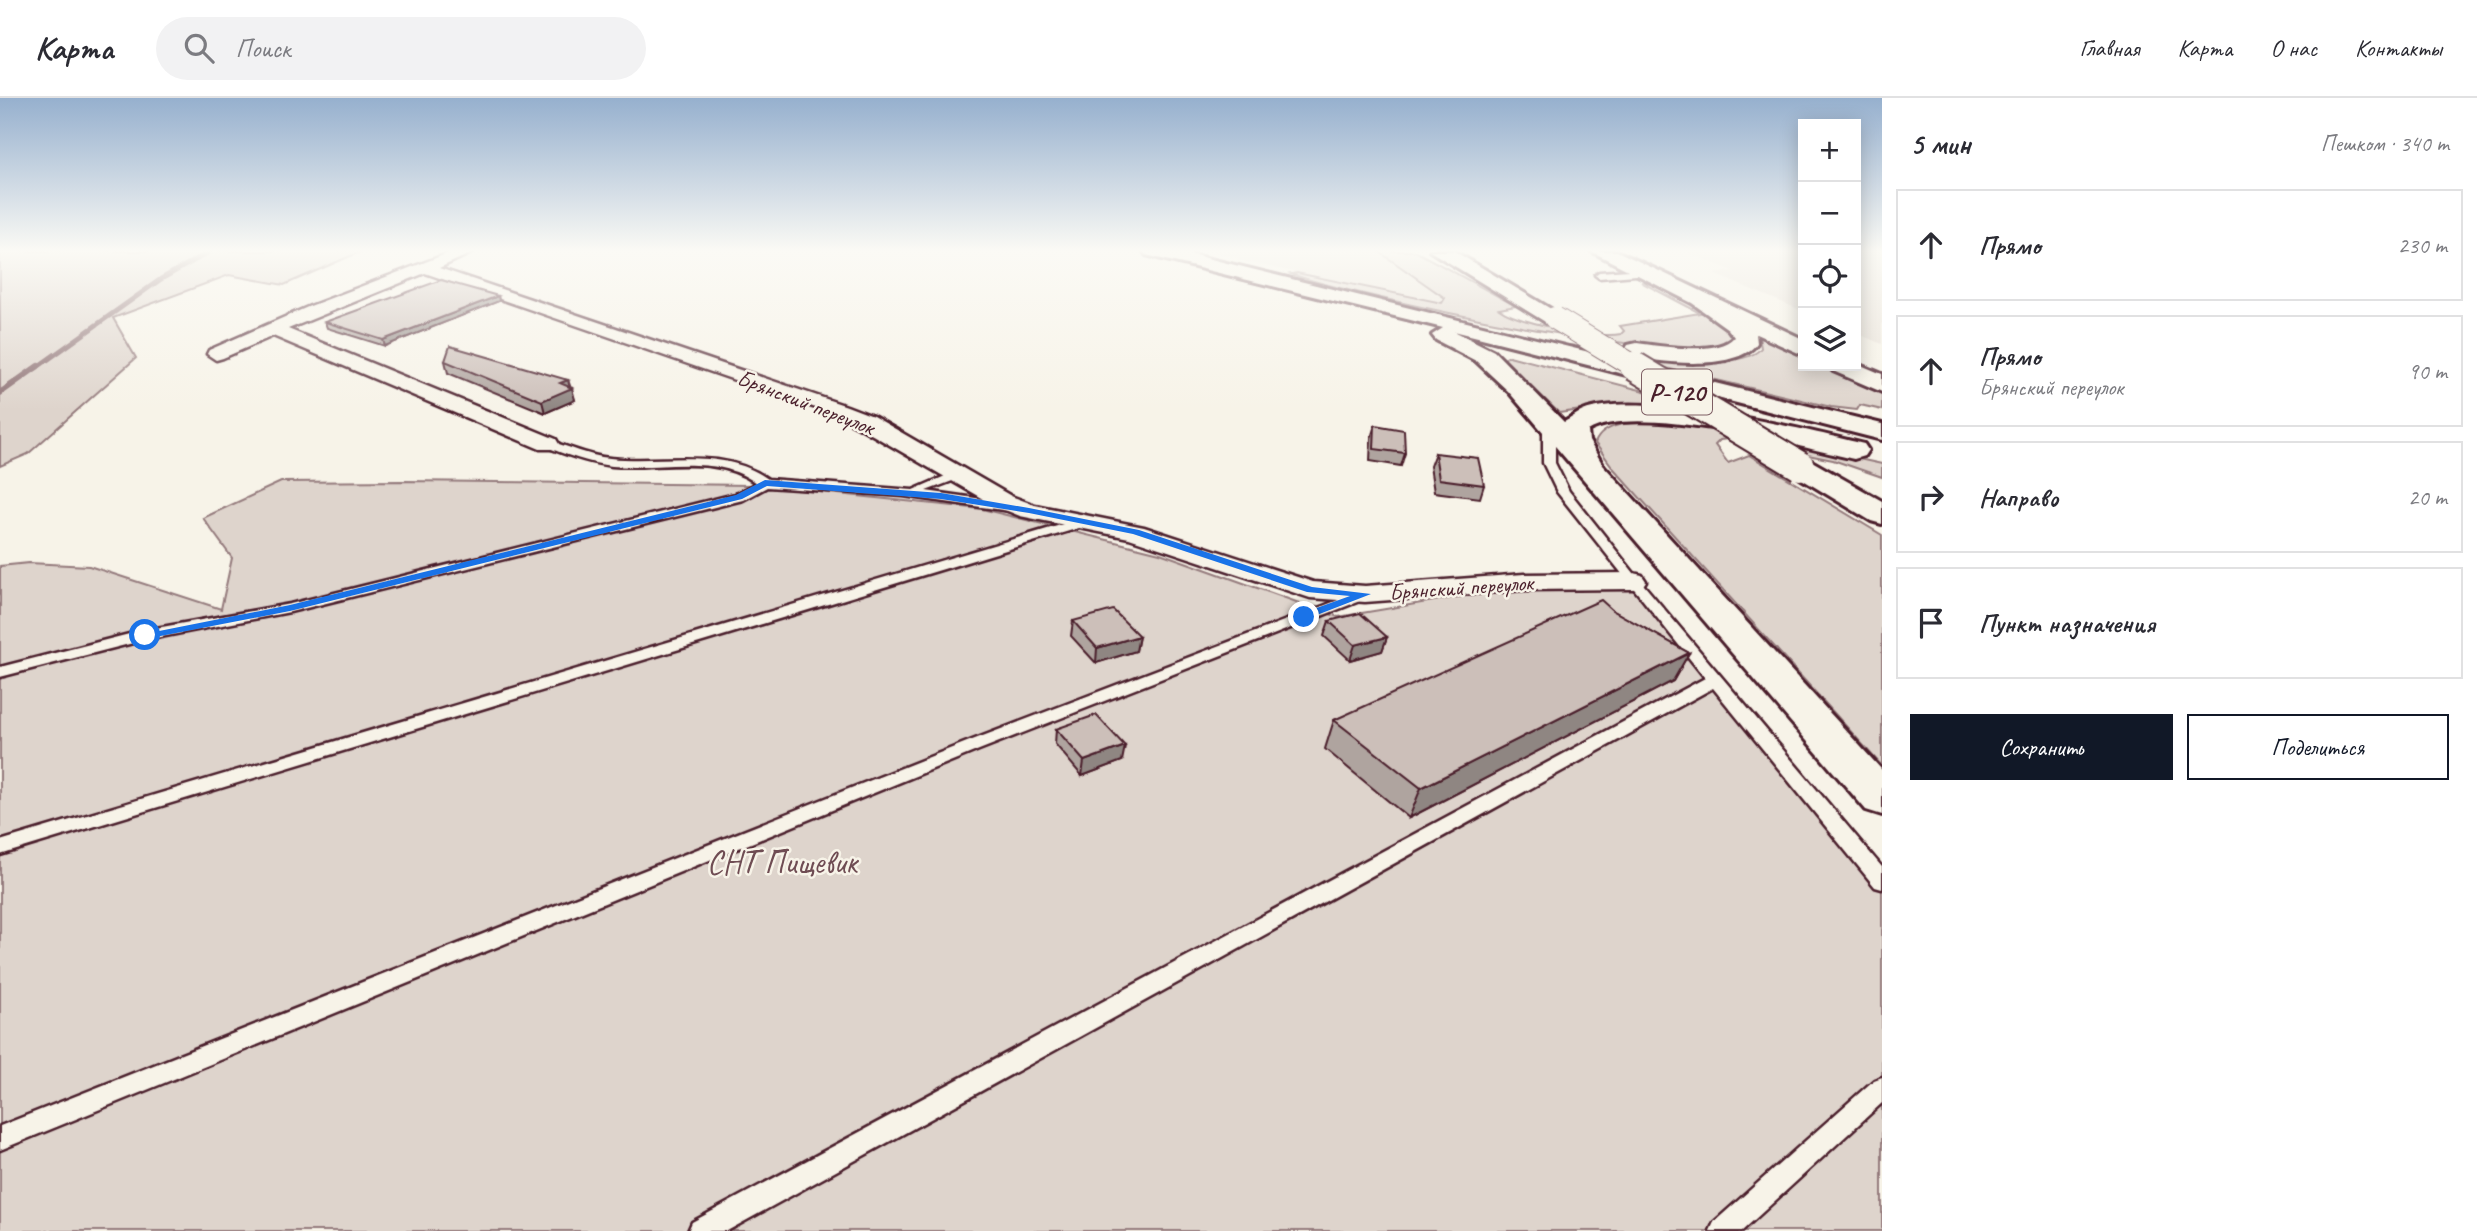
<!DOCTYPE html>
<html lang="ru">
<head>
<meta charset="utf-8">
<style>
  body { margin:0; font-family:Caveat,sans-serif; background:#f2f2f3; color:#2b2b33 }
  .controls { position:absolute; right:21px; top:21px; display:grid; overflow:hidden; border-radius:0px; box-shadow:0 4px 18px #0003 }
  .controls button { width:63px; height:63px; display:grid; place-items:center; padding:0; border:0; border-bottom:2px solid #e1e1e2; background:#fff; color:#2b2b33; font:35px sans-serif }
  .stop { position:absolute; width:21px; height:21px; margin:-16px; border:5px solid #1a73e8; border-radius:50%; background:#fff }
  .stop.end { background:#1a73e8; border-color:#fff; box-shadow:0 2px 7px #0008 }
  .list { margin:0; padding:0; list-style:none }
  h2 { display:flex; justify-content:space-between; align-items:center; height:91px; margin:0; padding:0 28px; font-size:30px }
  h2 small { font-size:23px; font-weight:400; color:#7c7c81 }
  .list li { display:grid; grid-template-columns:46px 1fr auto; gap:21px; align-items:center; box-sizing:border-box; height:112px; margin:0 14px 14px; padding:0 14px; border:2px solid #e1e1e2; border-radius:0px }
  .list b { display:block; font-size:26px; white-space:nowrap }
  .list p { margin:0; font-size:23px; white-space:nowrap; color:#7c7c81 }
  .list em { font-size:23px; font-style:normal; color:#7c7c81 }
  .actions { display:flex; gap:14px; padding:21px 28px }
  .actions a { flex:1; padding:16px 0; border:2px solid #111827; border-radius:0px; text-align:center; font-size:24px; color:#111827 }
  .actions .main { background:#111827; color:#fff }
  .icon { flex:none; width:38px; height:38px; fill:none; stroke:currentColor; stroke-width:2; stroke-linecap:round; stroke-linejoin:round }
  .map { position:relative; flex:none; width:1882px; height:1133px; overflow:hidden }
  header { display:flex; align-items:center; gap:42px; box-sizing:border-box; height:98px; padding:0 35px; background:#fff; border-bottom:2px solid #e1e1e2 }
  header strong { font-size:33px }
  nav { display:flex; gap:38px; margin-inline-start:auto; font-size:24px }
  .search { width:490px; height:63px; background:#f2f2f3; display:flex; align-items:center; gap:18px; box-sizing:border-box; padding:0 24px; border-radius:38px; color:#7c7c81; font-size:26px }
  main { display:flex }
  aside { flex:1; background:#fff }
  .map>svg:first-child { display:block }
</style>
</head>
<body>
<header>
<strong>Карта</strong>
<div class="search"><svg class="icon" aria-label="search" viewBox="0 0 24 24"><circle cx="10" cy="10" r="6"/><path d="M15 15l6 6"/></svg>Поиск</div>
<nav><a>Главная</a><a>Карта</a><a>О нас</a><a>Контакты</a></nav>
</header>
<main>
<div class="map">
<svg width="1882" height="1133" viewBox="0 0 1882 1133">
  <rect width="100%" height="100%" fill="#f7f3e8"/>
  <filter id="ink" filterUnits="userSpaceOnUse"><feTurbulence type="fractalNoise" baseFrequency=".0143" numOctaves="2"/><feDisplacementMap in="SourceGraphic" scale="14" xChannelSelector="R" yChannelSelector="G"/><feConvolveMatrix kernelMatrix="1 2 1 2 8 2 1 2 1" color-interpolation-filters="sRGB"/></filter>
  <g filter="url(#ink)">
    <!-- built -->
    <path fill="#eae3da" d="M 1210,153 L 1378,153 L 1446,200 L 1442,205 L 1237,162 L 1239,160 Z
      M 1684,153 L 1803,153 L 1803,213 L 1714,176 L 1733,173 Z
      M 1856,153 L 1882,153 L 1882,246 L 1856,235 Z"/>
    <!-- green -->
    <path fill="#ded4cc" stroke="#947a7c" stroke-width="2" d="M 0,153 L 362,153 L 284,187 L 229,177 L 113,220 L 136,260 L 28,356 L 0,368 Z
      M 1378,153 L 1415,153 L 1516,208 L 1499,211 C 1518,225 1598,241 1621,236 L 1624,233 L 1620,228 L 1700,215 L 1641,184 L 1650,186 C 1669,192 1729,222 1731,242 C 1695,274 1347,196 1291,176 L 1297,175 L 1442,205 L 1445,200 Z
      M 1759,237 L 1803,256 L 1803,268 L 1828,268 L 1882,294 L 1882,312 L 1860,307 L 1857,312 L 1831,309 L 1568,247 C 1605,250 1738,280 1761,250 Z
      M 1509,258 L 1775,327 L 1604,309 L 1559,315 L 1504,261 Z
      M 1662,325 L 1740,335 L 1882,366 L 1882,379 L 1833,362 L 1728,341 L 1720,342 L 1715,347 L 1728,365 L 1749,357 L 1882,437 L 1882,668 L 1614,371 L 1595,345 C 1605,321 1640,325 1662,325 Z
      M 403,383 L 752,387 L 982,411 L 1160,455 L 1338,519 L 1523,488 L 1614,492 L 1633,483 L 1882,775 L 1882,1133 L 0,1133 L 0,468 L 29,465 L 89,468 L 221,511 L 232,460 L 203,420 L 281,384 Z"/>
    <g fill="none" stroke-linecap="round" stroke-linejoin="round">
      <!-- stream-far1 -->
      <path stroke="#8e7275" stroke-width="5" d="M 36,270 L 161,181 L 211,153"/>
      <!-- stream -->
      <path stroke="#8e7275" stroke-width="6" d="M 0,295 L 38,268"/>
      <defs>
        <path id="service" d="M 1645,171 L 1648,172 L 1648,176 L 1599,180 L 1595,177 L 1599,174 Z
          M 1549,322 L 1555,325 L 1555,365 L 1569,393 L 1638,480 L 1882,769 L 1882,791 L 1875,789 L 1713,590 L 727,1133 L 688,1133 L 692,1124 L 1705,580 L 1557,394 L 1543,365 L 1543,325 Z
          M 548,343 C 569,348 588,358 610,360 C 664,366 721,348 768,381 L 913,392 L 959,372 L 965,376 L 963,379 L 926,393 L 1010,405 L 1016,409 L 1010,413 L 903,398 L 767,389 L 743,402 L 290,514 L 145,542 L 0,579 L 0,569 L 145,532 L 290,506 L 735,396 L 756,385 C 716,355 659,372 612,368 C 589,365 566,357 544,348 L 542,346 Z
          M 1084,420 L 1091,424 L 1089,427 L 0,757 L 0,743 Z
          M 1365,492 L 1370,493 L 1372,496 L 1370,499 L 979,652 L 0,1052 L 0,1028 L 967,644 Z
          M 1882,979 L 1882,1005 L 1742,1133 L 1710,1133 L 1714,1124 L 1874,982 Z"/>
        <path id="minor" d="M 454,153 L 476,153 L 439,170 L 847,308 L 873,318 L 1011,398 L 1035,407 L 1144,429 L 1313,484 L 1365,488 L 1524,476 L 1633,475 L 1642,477 L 1646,483 L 1642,489 L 1633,491 L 1524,492 L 1365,504 L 1310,500 L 1129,440 L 1020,418 L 995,408 L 857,328 L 833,316 L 425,175 L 288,231 L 556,341 L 559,346 L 556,351 L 540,351 L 273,238 L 223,260 L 216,262 L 207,256 L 209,252 L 310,208 Z"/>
        <path id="trunk" d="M 1143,153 L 1178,153 L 1882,326 L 1882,342 L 1454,233 L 1494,253 L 1564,324 C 1570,321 1576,316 1583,313 C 1639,291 1803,331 1864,346 L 1868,352 L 1864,358 L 1854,361 C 1798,348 1635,304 1588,333 L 1589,343 L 1603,367 L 1882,672 L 1882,717 L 1866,712 L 1508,293 L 1476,263 L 1436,242 L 1432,237 L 1443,230 L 1146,157 Z
          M 1430,153 L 1454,153 L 1566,220 L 1555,227 L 1547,225 Z
          M 1591,153 L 1617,153 L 1803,241 L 1803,257 L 1756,236 L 1757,245 C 1737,274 1658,265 1628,257 L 1625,252 L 1628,247 L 1637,245 C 1660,248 1718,258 1734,239 L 1728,231 L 1692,205 Z
          M 1856,265 L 1882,276 L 1882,294 L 1833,273 L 1830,268 L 1856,268 Z
          M 1800,359 L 1810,362 L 1882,403 L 1882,426 L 1871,423 L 1790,374 L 1785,368 L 1790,362 Z"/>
      </defs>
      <!-- service casing -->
      <use href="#service" stroke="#4a1f2b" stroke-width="5"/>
      <!-- minor casing -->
      <use href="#minor" stroke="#4a1f2b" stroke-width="5"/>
      <!-- trunk casing -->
      <use href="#trunk" stroke="#4a1f2b" stroke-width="6"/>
      <!-- service -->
      <use href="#service" fill="#f7f3e8" fill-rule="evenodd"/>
      <!-- minor -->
      <use href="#minor" fill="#f7f3e8" fill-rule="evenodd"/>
      <!-- trunk -->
      <use href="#trunk" fill="#f7f3e8" fill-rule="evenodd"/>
      <defs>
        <path id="trunk-bridge-far1" d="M 1555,220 L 1637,270"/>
        <path id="trunk-bridge" d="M 1634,268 L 1800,368"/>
      </defs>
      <!-- trunk-bridge-far1 casing -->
      <use href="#trunk-bridge-far1" stroke="#4a1f2b" stroke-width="24" stroke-linecap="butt"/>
      <!-- trunk-bridge casing -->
      <use href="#trunk-bridge" stroke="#4a1f2b" stroke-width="32" stroke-linecap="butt"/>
      <!-- trunk-bridge-far1 -->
      <use href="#trunk-bridge-far1" stroke="#f7f3e8" stroke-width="22"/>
      <!-- trunk-bridge -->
      <use href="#trunk-bridge" stroke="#f7f3e8" stroke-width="28"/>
    </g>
    <!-- wall -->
    <path fill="#afa49f" stroke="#4a1f2b" stroke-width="2" d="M 498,198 L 499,203 L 385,248 L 327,230 L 325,224 Z
      M 445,263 L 568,282 L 575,302 L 545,315 L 448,275 Z
      M 1375,327 L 1405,355 L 1401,368 L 1370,363 L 1371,340 Z
      M 1435,355 L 1484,387 L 1480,400 L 1434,394 L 1430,368 Z
      M 1612,512 L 1689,555 L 1673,583 L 1409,720 L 1325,651 L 1334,622 Z
      M 1073,523 L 1139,538 L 1136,553 L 1096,565 L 1071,538 Z
      M 1329,523 L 1387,539 L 1382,553 L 1350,562 L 1324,538 Z
      M 1056,631 L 1122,663 L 1082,678 L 1055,646 Z"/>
    <!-- shaded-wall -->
    <path fill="#8f8682" stroke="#4a1f2b" stroke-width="2" d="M 498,198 L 499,203 L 385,248 L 383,242 Z
      M 568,282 L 570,291 L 572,290 L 575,302 L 545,315 L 542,303 L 560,285 Z
      M 1139,538 L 1136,553 L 1096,565 L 1097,550 Z
      M 1387,539 L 1382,553 L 1350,562 L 1355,547 Z
      M 1689,555 L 1673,583 L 1409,720 L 1421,690 Z
      M 1125,648 L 1122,663 L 1082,678 L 1084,663 Z"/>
    <!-- building -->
    <path fill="#ccbfb9" stroke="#4a1f2b" stroke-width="2" d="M 441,182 L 498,198 L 383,242 L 325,224 Z
      M 450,248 L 568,282 L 560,285 L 572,290 L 542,303 L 445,263 Z
      M 1375,327 L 1404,332 L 1405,355 L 1374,351 Z
      M 1435,355 L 1478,360 L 1484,387 L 1439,381 Z
      M 1601,502 L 1612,512 L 1689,555 L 1421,690 L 1334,622 Z
      M 1113,512 L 1139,538 L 1097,550 L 1073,523 Z
      M 1360,515 L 1387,539 L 1355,547 L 1329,523 Z
      M 1096,617 L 1125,648 L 1084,663 L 1056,631 Z"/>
  </g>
  <!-- sky -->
  <linearGradient id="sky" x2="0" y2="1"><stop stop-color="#96b0ce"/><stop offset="0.49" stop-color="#fbfaf5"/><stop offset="1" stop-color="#fbfaf5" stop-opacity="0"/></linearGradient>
  <rect width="1882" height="312" fill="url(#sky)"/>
  <!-- route -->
  <path fill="#1a73e8" d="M 765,382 L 941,395 L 1029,410 L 1139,432 L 1312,489 L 1371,496 L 1304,522 L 1300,521 L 1300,516 L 1350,498 L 1307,494 L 1133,436 L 1029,415 L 941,401 L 767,388 L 742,401 L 290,513 L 145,541 L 139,537 L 290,507 L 736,397 Z"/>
  <g text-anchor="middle" stroke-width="5" stroke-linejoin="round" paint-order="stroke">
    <!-- far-street labels -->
    <g font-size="23" fill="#4a1f2b" stroke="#f7f3e8">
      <text transform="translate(806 304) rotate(21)" y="8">Брянский переулок</text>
      <text transform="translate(1461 489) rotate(-4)" y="8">Брянский переулок</text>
    </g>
    <!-- shield labels -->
    <rect fill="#f7f3e8" stroke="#7e5f64" stroke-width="2" x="1642" y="271.5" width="70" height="45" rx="5"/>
    <g font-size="26" font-weight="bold" fill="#4a1f2b">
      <text x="1677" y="303">Р-120</text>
    </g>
    <!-- near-park labels -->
    <g font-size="33" fill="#6f4c53" stroke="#f7f3e8">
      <text x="782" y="775">СНТ Пищевик</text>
    </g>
  </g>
</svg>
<div class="controls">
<button>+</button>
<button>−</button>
<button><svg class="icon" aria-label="locate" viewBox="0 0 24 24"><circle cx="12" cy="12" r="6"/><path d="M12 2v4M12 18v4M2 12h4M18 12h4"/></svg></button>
<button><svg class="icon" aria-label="layers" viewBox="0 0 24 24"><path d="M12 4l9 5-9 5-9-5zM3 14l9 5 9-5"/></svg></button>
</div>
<div class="stop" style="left:145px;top:537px"></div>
<div class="stop end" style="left:1304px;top:519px"></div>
</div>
<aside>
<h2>5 мин<small>Пешком · 340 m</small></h2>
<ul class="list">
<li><svg class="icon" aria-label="ahead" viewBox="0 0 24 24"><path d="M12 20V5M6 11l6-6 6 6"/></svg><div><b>Прямо</b></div><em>230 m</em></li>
<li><svg class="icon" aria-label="ahead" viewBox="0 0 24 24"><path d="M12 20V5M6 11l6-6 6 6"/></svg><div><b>Прямо</b><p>Брянский переулок</p></div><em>90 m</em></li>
<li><svg class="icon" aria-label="right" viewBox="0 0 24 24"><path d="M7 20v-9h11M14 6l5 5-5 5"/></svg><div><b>Направо</b></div><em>20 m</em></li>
<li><svg class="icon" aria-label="arrive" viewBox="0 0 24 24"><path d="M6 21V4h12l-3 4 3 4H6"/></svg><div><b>Пункт назначения</b></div></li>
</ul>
<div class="actions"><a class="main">Сохранить</a><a>Поделиться</a></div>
</aside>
</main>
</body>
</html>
